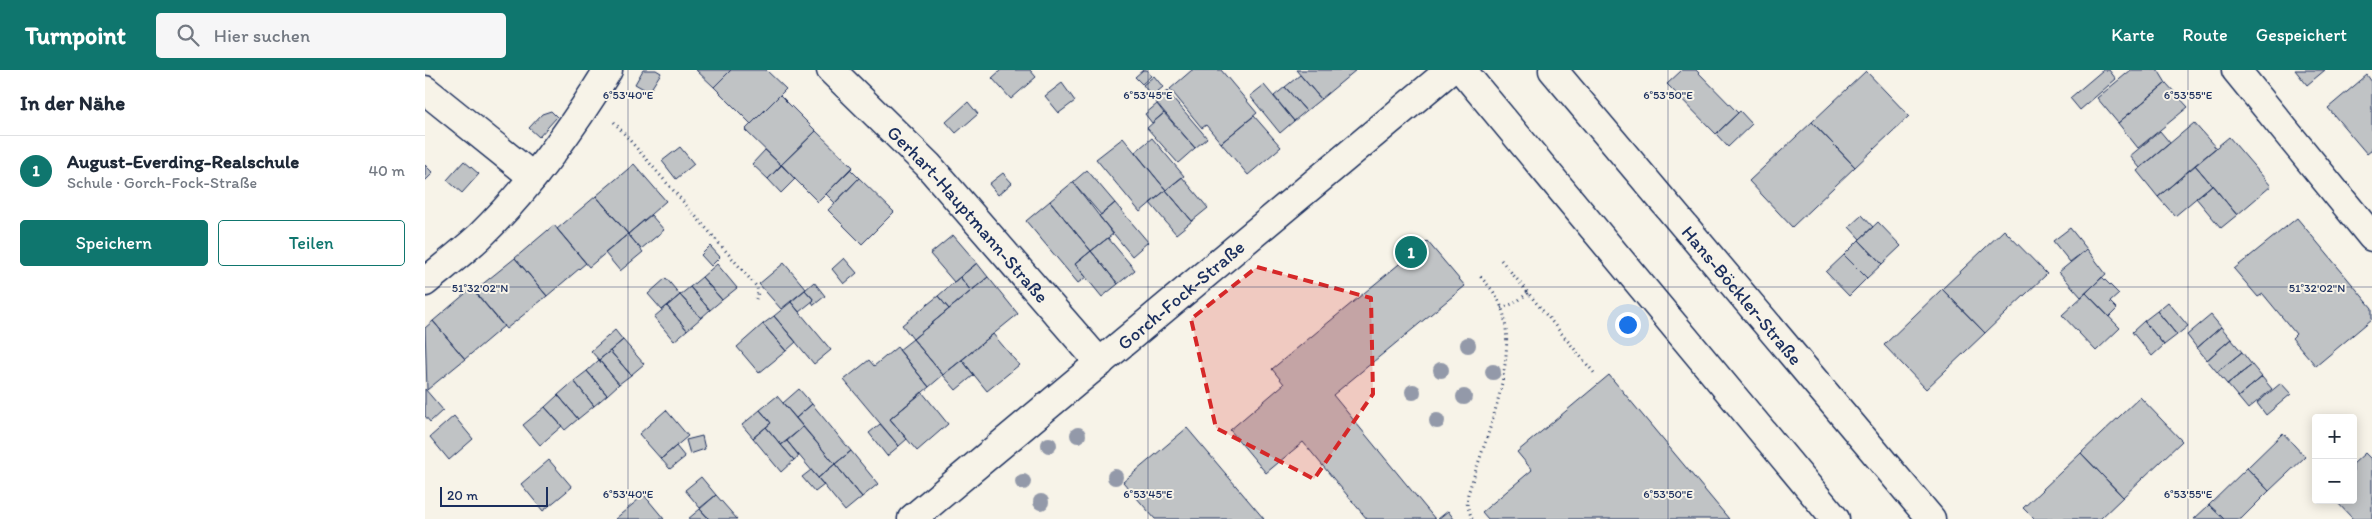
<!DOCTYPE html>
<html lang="de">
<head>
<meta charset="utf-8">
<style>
  body { margin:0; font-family:Itim,sans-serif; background:#f6f6f7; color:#1f2937 }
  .controls { position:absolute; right:15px; bottom:15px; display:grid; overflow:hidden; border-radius:5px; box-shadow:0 2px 12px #0003 }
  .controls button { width:45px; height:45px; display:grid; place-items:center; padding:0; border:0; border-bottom:1px solid #e0e1e3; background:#fff; color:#1f2937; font:25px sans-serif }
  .scale { position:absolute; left:15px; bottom:12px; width:108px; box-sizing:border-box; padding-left:5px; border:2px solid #1b2f5e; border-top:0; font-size:14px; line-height:18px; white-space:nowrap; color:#1b2f5e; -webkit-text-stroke:4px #f7f3e8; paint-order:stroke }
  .you { position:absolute; left:1202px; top:254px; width:18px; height:18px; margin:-12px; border:4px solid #fff; border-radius:50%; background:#1a73e8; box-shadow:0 0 0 8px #1a73e833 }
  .badge { display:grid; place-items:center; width:32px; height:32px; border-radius:50%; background:#0f766e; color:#fff; font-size:16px; font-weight:700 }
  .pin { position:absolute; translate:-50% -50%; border:2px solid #fff; box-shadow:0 1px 5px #0006 }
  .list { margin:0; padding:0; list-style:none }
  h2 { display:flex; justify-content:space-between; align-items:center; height:65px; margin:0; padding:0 20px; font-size:21px }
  h2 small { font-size:16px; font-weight:400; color:#747a83 }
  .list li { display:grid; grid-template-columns:32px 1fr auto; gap:15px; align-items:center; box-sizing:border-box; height:70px; padding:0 20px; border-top:1px solid #e0e1e3 }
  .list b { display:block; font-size:19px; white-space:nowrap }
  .list p { margin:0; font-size:16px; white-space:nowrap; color:#747a83 }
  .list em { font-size:16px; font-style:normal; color:#747a83 }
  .actions { display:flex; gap:10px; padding:15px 20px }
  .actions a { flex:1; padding:11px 0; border:1px solid #0f766e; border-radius:5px; text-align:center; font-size:18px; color:#0f766e }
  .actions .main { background:#0f766e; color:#fff }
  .icon { flex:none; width:28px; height:28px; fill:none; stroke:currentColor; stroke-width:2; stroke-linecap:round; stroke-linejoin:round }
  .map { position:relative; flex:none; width:1947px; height:449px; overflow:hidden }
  header { display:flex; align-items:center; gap:30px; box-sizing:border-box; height:70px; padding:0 25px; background:#0f766e; color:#fff }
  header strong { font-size:24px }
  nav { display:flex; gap:28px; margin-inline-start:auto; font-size:18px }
  .search { width:350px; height:45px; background:#f6f6f7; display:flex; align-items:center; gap:12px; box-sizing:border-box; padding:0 18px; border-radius:5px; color:#747a83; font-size:19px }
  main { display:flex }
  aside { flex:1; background:#fff }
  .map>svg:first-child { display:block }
</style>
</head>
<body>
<header>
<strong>Turnpoint</strong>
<div class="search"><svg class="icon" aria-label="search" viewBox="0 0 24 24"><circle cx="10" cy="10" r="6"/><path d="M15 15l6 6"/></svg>Hier suchen</div>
<nav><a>Karte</a><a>Route</a><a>Gespeichert</a></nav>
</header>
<main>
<aside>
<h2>In der Nähe<small></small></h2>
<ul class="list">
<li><span class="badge">1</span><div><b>August-Everding-Realschule</b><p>Schule · Gorch-Fock-Straße</p></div><em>40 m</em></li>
</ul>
<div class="actions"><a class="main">Speichern</a><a>Teilen</a></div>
</aside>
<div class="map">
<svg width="1947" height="449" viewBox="0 0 1947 449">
  <rect width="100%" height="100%" fill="#f7f3e8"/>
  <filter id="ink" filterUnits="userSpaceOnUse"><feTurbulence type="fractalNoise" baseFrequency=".02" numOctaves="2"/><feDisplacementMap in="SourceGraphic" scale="10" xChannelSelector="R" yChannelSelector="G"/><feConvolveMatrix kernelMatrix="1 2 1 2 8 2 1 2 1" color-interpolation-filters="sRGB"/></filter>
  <g filter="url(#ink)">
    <!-- building -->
    <path fill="#c0c3c5" stroke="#1b2f5e" d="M 218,0 L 231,0 L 236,3 L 224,22 L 210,14 Z
      M 271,0 L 306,0 L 289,17 Z
      M 306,0 L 341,0 L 361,19 L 326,54 L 289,17 Z
      M 576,0 L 605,0 L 611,7 L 586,29 L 567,8 Z
      M 718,0 L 722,0 L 726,6 L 717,14 L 710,7 Z
      M 767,0 L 796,0 L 832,43 L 796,73 L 781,55 L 777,58 L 745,19 Z
      M 871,0 L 931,0 L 896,29 Z
      M 1257,0 L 1271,0 L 1313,43 L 1291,64 L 1242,14 Z
      M 1684,0 L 1691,9 L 1655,40 L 1645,28 L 1678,0 Z
      M 1706,0 L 1733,0 L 1741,13 L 1693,53 L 1672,28 Z
      M 1870,0 L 1900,0 L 1882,15 Z
      M 1441,1 L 1484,46 L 1430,97 L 1387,52 Z
      M 875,5 L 896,29 L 881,41 L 860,17 Z
      M 1942,5 L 1947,12 L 1947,80 L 1942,84 L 1903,38 Z
      M 729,6 L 738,17 L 727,26 L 718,15 Z
      M 637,13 L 650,31 L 634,43 L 620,26 Z
      M 1741,13 L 1763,37 L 1713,78 L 1693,53 Z
      M 839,15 L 869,51 L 855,63 L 825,26 Z
      M 860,17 L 881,41 L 869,51 L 849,26 Z
      M 742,21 L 782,68 L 770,78 L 730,31 Z
      M 355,25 L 391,61 L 356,95 L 320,60 Z
      M 543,32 L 553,44 L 531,63 L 521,52 Z
      M 732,34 L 739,43 L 727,53 L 720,44 Z
      M 126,41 L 132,47 L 114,67 L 104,58 L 117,44 Z
      M 1315,41 L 1327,54 L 1303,77 L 1291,64 Z
      M 739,43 L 770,78 L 753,93 L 722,58 Z
      M 829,46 L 856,77 L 823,105 L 796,73 Z
      M 1387,52 L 1430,97 L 1367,157 L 1324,111 Z
      M 1769,53 L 1791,78 L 1733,127 L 1712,101 Z
      M 391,61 L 428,97 L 393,132 L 356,95 Z
      M 1735,61 L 1745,73 L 1715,98 L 1705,86 Z
      M 1804,67 L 1846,116 L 1812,145 L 1770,95 Z
      M 698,68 L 741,120 L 715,142 L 671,89 Z
      M 727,68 L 759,106 L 741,120 L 710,82 Z
      M 255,77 L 269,94 L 251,109 L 237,91 Z
      M 340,80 L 356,95 L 343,109 L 327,94 Z
      M 39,91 L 54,104 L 37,123 L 22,110 Z
      M 209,94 L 241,131 L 203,164 L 171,126 Z
      M 0,95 L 8,103 L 0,111 Z
      M 357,95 L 370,109 L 356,123 L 343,109 Z
      M 1770,95 L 1787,115 L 1750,146 L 1733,127 Z
      M 425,99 L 434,108 L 410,133 L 401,124 Z
      M 662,100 L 690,133 L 676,145 L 648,112 Z
      M 578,103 L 587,113 L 573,125 L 564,114 Z
      M 757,107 L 783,138 L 767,151 L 741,120 Z
      M 434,108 L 469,142 L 437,174 L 403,140 Z
      M 648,112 L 688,164 L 666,181 L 625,131 Z
      M 1787,115 L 1812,145 L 1796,158 L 1771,128 Z
      M 741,120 L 767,151 L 751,164 L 725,133 Z
      M 171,126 L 203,164 L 164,197 L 132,159 Z
      M 625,131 L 666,181 L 650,194 L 661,207 L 653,213 L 601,151 Z
      M 690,133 L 723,172 L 707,186 L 674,146 Z
      M 226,145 L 239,160 L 216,179 L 203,164 Z
      M 1437,145 L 1448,157 L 1435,169 L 1424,157 Z
      M 1872,148 L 1947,238 L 1947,249 L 1891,296 L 1867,268 L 1871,264 L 1838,224 L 1833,227 L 1809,199 Z
      M 1453,152 L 1476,176 L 1457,194 L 1434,170 Z
      M 129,155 L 161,193 L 122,226 L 90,188 Z
      M 1645,158 L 1662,179 L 1645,192 L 1628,171 Z
      M 1579,160 L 1622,204 L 1560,263 L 1517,219 Z
      M 203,164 L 218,182 L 195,201 L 180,183 Z
      M 528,165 L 552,193 L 529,212 L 505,184 Z
      M 683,168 L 710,200 L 693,214 L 666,181 Z
      M 1434,170 L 1457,194 L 1442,208 L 1419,185 Z
      M 1002,171 L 1040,216 L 908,325 L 1010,449 L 942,449 L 878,372 L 841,403 L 805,360 L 859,314 L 847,299 Z
      M 285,176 L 295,187 L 286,196 L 276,185 Z
      M 1662,179 L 1681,204 L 1656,227 L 1634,202 Z
      M 666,181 L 693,214 L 677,227 L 650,194 Z
      M 1419,185 L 1442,208 L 1424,226 L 1401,202 Z
      M 90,188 L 122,226 L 81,259 L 49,221 Z
      M 419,188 L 432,203 L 419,214 L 407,199 Z
      M 359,193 L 381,219 L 356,239 L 334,214 Z
      M 552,193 L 563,207 L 546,221 L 535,207 Z
      M 292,194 L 312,218 L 297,230 L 277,207 Z
      M 277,207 L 297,230 L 285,240 L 265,217 Z
      M 535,207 L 546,221 L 524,239 L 513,226 Z
      M 563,207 L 593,244 L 518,305 L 488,269 Z
      M 1677,207 L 1694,224 L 1685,232 L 1692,239 L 1684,247 L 1661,223 Z
      M 241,208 L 255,225 L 237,240 L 223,224 Z
      M 389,212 L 400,226 L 389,235 L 387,232 L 389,230 L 380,220 Z
      M 265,217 L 285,240 L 276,248 L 255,225 Z
      M 47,218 L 79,256 L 40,289 L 8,251 Z
      M 1517,219 L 1560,263 L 1501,319 L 1459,275 Z
      M 380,220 L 389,230 L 374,242 L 366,232 Z
      M 1661,223 L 1695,258 L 1671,281 L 1637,245 Z
      M 255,225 L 276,248 L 262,260 L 242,236 Z
      M 513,226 L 524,239 L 488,269 L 477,255 Z
      M 366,232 L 406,280 L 389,294 L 349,246 Z
      M 1743,232 L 1763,256 L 1752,265 L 1732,241 Z
      M 242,236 L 262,260 L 249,271 L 229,247 Z
      M 1732,241 L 1752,265 L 1739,275 L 1719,251 Z
      M 1786,245 L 1796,257 L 1772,278 L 1762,265 Z
      M 349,246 L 371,272 L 361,281 L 338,254 Z
      M 8,251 L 40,289 L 2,320 L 0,258 Z
      M 1719,251 L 1739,275 L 1727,286 L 1707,262 Z
      M 338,254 L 361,281 L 334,303 L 312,277 Z
      M 1796,257 L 1806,269 L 1782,290 L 1772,278 Z
      M 190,260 L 198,270 L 174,290 L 166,281 Z
      M 568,264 L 594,295 L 562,321 L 537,290 Z
      M 488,269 L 518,305 L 504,317 L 474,280 Z
      M 1806,269 L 1817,282 L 1792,302 L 1782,290 Z
      M 198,270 L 219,294 L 206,305 L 185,281 Z
      M 472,277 L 504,317 L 465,349 L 482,369 L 474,376 L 419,310 L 444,290 L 449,296 Z
      M 185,281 L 206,305 L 194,314 L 174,290 Z
      M 1817,282 L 1827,295 L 1802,314 L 1792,302 Z
      M 174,290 L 194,314 L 182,325 L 162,301 Z
      M 537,290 L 549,305 L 531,320 L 518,305 Z
      M 1827,295 L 1837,307 L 1813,327 L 1802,314 Z
      M 162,301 L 182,325 L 169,336 L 149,311 Z
      M 1184,305 L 1304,449 L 1063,449 L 1057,442 L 1107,400 L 1092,382 Z
      M 1837,307 L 1847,319 L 1823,339 L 1813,327 Z
      M 149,311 L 169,336 L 153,349 L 133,325 Z
      M 1856,313 L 1866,324 L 1841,345 L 1832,333 Z
      M 0,319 L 18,340 L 5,352 L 0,346 Z
      M 374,319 L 387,334 L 371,348 L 358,333 Z
      M 497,322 L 523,354 L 492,381 L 465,349 Z
      M 133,325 L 153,349 L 140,360 L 120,337 Z
      M 352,326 L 378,357 L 356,375 L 341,357 L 346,353 L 335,340 Z
      M 1715,327 L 1757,371 L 1698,427 L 1656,383 Z
      M 387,334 L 426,381 L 410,394 L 371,348 Z
      M 120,337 L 137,356 L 115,375 L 98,355 Z
      M 241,340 L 263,366 L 236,389 L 214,364 Z
      M 335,340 L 346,353 L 328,368 L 317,355 Z
      M 29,346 L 48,369 L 24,390 L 5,367 Z
      M 455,354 L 474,376 L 462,386 L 444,363 Z
      M 341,357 L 369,390 L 356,402 L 328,368 Z
      M 378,357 L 410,394 L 393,408 L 362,371 Z
      M 762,358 L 839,449 L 730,449 L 698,412 Z
      M 1858,363 L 1880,387 L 1844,421 L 1822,398 Z
      M 277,366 L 280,379 L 265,384 L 261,370 Z
      M 362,371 L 374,386 L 369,390 L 356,375 Z
      M 251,376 L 260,387 L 245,399 L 236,389 Z
      M 426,381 L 453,414 L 437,427 L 410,394 Z
      M 1656,383 L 1698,427 L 1675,449 L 1609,449 L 1598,438 Z
      M 1940,383 L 1947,390 L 1947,449 L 1928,449 L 1910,430 L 1928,430 L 1928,394 Z
      M 124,390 L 147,417 L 118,441 L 96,414 Z
      M 410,394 L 437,427 L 420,441 L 393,408 Z
      M 1822,398 L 1844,421 L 1816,449 L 1799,449 L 1784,435 Z
      M 386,400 L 399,415 L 390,422 L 377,407 Z
      M 276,407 L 291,425 L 275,438 L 260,420 Z
      M 219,425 L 239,449 L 190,449 Z
      M 291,425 L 312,449 L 284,449 L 275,439 Z
      M 1784,435 L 1799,449 L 1769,449 Z
      M 275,439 L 284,449 L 263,449 Z
      M 1023,441 L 1029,449 L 1013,449 Z"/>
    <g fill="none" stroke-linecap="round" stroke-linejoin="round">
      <defs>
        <g id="minor">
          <path id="s1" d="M 406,0 L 503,95 L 675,293"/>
          <path d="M 1811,0 L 1947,167"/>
          <path d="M 0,20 L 108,107"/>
          <path d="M 0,212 C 18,197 38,182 55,166 C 105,117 147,59 183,0"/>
          <path id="s2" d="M 487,449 L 1025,0"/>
        </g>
        <g id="secondary">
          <path d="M 1037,0 L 1410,449"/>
          <path id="s3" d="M 1128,0 L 1506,449"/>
        </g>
      </defs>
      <!-- minor casing -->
      <use href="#minor" stroke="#1b2f5e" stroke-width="31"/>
      <!-- secondary casing -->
      <use href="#secondary" stroke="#1b2f5e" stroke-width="31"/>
      <!-- path -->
      <path stroke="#1b2f5e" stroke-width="3" stroke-dasharray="1 4" stroke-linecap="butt" d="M 189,52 L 332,217 L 333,223 L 331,229
        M 1076,190 L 1170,304
        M 1076,238 L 1090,233 L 1103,223
        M 1047,449 L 1042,435 L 1043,424 C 1059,372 1098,284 1074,231 C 1069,221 1061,213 1053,204"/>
      <!-- minor -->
      <use href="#minor" stroke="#f7f3e8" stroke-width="28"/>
      <!-- secondary -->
      <use href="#secondary" stroke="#f7f3e8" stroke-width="28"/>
    </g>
    <!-- trees -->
    <g fill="#9399a9">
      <circle cx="1043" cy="275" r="8"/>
      <circle cx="1016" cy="300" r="8"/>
      <circle cx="1068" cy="302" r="8"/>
      <circle cx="988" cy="322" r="8"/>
      <circle cx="1039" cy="327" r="8"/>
      <circle cx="1012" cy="351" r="8"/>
      <circle cx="653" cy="365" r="8"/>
      <circle cx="624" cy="375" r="8"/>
      <circle cx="690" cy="407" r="8"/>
      <circle cx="598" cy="412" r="8"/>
      <circle cx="616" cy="432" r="8"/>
    </g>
  </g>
  <!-- marked area -->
  <path fill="#d62828" fill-opacity="0.2" stroke="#d62828" stroke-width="4" stroke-dasharray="10 6" stroke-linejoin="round" d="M 832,197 L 946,228 L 948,324 L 889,409 L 791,358 L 766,249 Z"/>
  <!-- ticks -->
  <path fill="none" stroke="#1b2f5e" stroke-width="1" stroke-opacity="0.45" d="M 203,0 L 203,449M 723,0 L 723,449M 1243,0 L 1243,449M 1763,0 L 1763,449M 0,217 L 1947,217"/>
  <g text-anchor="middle" stroke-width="4" stroke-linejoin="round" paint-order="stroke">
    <!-- street labels -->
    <g font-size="19" fill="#1b2f5e" stroke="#f7f3e8">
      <text dy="7" stroke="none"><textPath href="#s1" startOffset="199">Gerhart-Hauptmann-Straße</textPath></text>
      <text dy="7" stroke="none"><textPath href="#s3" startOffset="294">Hans-Böckler-Straße</textPath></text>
      <text dy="7" stroke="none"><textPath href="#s2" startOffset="350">Gorch-Fock-Straße</textPath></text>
    </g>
  </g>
  <g font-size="12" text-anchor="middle" fill="#1b2f5e" stroke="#f7f3e8" stroke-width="4" stroke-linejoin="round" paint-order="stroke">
    <text x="203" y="29">6°53'40"E</text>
    <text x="723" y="29">6°53'45"E</text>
    <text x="1243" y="29">6°53'50"E</text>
    <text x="1763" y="29">6°53'55"E</text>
    <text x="55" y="222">51°32'02"N</text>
    <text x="1892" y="222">51°32'02"N</text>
    <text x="203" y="428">6°53'40"E</text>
    <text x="723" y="428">6°53'45"E</text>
    <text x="1243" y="428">6°53'50"E</text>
    <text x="1763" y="428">6°53'55"E</text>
  </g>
</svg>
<div class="controls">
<button>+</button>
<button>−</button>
</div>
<div class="scale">20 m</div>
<div class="you"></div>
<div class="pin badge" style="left:986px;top:182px">1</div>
</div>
</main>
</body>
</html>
